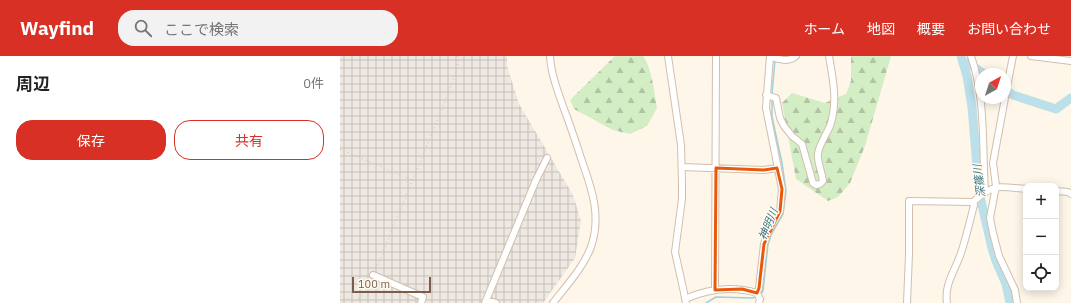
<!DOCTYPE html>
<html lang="ja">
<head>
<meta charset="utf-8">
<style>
  body { margin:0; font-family:"IBM Plex Sans","Noto Sans JP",sans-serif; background:#f2f2f2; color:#222 }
  .controls { position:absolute; right:12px; bottom:12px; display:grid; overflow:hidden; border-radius:8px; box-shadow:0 2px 10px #0003 }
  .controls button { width:36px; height:36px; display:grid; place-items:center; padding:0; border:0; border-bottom:1px solid #e0e0e0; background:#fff; color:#222; font:20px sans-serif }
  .compass { position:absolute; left:635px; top:12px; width:36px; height:36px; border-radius:50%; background:#fff; box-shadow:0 2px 10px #0003; rotate:39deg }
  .scale { position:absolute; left:12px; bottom:10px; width:79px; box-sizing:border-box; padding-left:4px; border:2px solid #7a5d4a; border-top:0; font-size:11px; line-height:14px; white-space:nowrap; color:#7a5d4a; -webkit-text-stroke:3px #fffaf0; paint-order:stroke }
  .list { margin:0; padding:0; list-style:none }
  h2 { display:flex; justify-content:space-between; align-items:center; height:52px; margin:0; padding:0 16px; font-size:17px }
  h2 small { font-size:13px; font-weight:400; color:#767676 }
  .actions { display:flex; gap:8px; padding:12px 16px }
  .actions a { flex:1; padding:9px 0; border:1px solid #d93025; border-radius:16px; text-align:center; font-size:14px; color:#d93025 }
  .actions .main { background:#d93025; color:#fff }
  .icon { flex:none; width:22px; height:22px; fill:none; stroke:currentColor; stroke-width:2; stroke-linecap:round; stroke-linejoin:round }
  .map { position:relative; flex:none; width:731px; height:247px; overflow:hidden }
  header { display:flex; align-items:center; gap:24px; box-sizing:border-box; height:56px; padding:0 20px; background:#d93025; color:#fff }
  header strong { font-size:19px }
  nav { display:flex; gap:22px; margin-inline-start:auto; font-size:14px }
  .search { width:280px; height:36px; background:#f2f2f2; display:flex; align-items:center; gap:10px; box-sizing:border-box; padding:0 14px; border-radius:16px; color:#767676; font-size:15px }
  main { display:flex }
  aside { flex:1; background:#fff }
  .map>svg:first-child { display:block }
</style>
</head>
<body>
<header>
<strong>Wayfind</strong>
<div class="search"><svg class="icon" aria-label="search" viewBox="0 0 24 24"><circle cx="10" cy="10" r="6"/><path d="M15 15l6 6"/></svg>ここで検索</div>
<nav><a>ホーム</a><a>地図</a><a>概要</a><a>お問い合わせ</a></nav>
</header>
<main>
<aside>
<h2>周辺<small>0件</small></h2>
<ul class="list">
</ul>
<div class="actions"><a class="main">保存</a><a>共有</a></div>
</aside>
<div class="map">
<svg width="731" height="247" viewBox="0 0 731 247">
  <defs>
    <pattern id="industrial-grid" width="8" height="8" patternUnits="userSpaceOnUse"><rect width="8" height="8" fill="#eee8e2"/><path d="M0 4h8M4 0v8" fill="none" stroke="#c6bfb9"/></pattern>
    <pattern id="forest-firs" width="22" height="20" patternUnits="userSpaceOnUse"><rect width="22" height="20" fill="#d3edc5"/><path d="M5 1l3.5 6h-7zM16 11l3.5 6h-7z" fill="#b0c3a2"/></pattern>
  </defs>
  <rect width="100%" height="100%" fill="#fef6e8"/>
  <!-- industrial -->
  <path fill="url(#industrial-grid)" d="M 0,0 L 167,0 L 167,10 L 179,48 L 233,139 L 241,165 L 235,202 L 203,247 L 0,247 Z"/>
  <!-- forest -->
  <path fill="url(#forest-firs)" d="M 275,0 L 303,0 C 311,9 315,39 317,52 L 307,70 L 290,78 L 273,74 L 234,53 L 230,44 Z
    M 511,0 L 551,0 L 525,90 L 510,127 L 498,141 L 488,145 L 456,123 L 442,47 L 452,37 L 485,47 L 506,38 L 511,25 Z"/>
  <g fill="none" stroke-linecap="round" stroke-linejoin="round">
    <!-- stream -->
    <path stroke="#a0d0dc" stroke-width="1.5" d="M 432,38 L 435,4
      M 420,239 L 423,235 L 428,188 L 432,177 L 443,158 L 446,135 L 442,107 L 432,61 L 432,42
      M 366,247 L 376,241 L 412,242 L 416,241"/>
    <!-- river -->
    <path stroke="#bbe0e9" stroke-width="9" d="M 621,0 L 627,20 L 632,51 L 639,136 L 652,192 L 656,205 L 666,228 L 670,247
      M 628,7 L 644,18
      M 665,33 L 673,39 L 716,53 L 731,42"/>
    <defs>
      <path id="minor" d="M 210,0 C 211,18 218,36 224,53 C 231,71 237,90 243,108 C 253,136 261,162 251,191 C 243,212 226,230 213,247
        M 328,0 L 341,89 L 342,126 L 342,143 L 335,196 L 343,232 L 346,247
        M 631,0 C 646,43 642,91 645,135
        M 691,0 L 731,5
        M 430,1 C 439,3 449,7 456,0
        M 426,39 L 436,42 L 440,62 L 444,70 L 452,80 L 462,88 L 473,127 L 476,129 L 480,128 L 483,125 C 482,116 477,106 478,98 C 478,91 487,77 490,70 C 498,47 493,23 489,0
        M 665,41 L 673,0
        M 665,42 L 653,107 L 656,130 L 650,162 L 653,177 L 659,200 L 675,234 L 677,247
        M 342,111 L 424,114 L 437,112
        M 716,135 L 728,136 L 731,138
        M 33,219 L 83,241 L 81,247
        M 375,234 L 376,0
        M 417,237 L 419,232 L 424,188 L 428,176 L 440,155 L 442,133 L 426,52 L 430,0
        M 345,243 C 368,233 393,230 417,237 L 420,243 L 419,247
        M 147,244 L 156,247
        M 145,247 L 196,124 L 207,102
        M 567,247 L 569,198 L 569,145 L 633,146 C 655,126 659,131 686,133
        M 607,247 C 604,228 615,215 621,197 C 626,182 630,165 634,149 L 633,146"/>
    </defs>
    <!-- minor casing -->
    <use href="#minor" stroke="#d1bfad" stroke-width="8"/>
    <!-- path -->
    <path stroke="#dbbaa1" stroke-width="1" stroke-dasharray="1 3" stroke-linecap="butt" d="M 0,93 L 72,124
      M 36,213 L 108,38 L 118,10 L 118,0
      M 0,240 L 15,245 L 23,239 L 30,225"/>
    <!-- minor -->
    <use href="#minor" stroke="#fff" stroke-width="6"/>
  </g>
  <!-- marked area -->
  <path fill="none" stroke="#e8590c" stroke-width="3" stroke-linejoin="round" d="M 376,112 L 424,114 L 437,112 L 442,133 L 440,155 L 424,188 L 419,232 L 417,237 L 402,233 L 375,234 Z"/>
  <g text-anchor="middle" stroke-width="3" stroke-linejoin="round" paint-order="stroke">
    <!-- water labels -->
    <g font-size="11" font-style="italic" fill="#3f7887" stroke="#fffaf0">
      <text transform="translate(639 125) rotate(-97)" y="4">深篠川</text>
      <text transform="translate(428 168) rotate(-68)" y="4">神明川</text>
    </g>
  </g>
</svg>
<div class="controls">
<button>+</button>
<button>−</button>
<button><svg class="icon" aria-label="locate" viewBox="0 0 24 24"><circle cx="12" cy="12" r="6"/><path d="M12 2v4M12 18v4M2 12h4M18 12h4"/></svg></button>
</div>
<svg class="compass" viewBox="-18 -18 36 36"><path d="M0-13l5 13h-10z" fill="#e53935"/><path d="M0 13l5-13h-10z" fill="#767676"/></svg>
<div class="scale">100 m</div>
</div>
</main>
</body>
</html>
